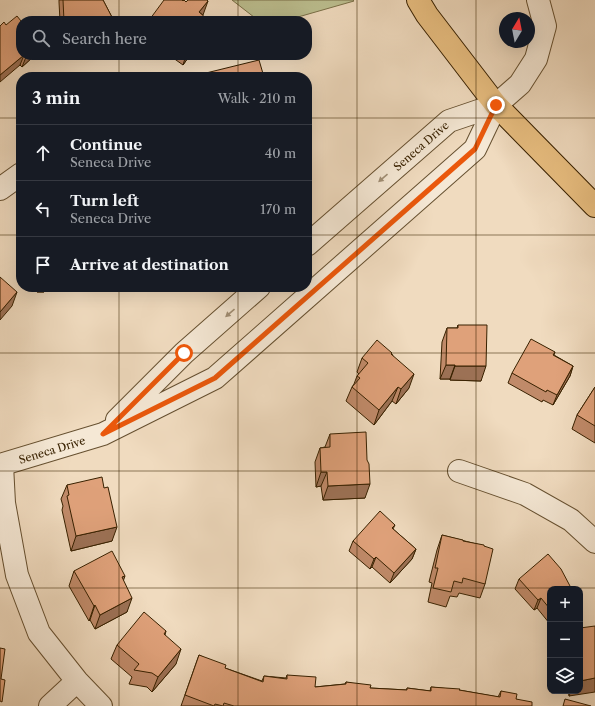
<!DOCTYPE html>
<html lang="en">
<head>
<meta charset="utf-8">
<style>
  body { margin:0; font-family:"Libre Caslon Text",serif; background:#242831; color:#f1f3f6 }
  .controls { position:absolute; right:12px; bottom:12px; display:grid; overflow:hidden; border-radius:8px; box-shadow:0 4px 16px #0002 }
  .controls button { width:36px; height:36px; display:grid; place-items:center; padding:0; border:0; border-bottom:1px solid #363941; background:#171b24; color:#f1f3f6; font:20px sans-serif }
  .compass { position:absolute; left:499px; top:12px; width:36px; height:36px; border-radius:50%; background:#171b24; box-shadow:0 4px 16px #0002; rotate:10deg }
  .stop { position:absolute; width:12px; height:12px; margin:-9px; border:3px solid #ea580c; border-radius:50%; background:#fff }
  .stop.end { background:#ea580c; border-color:#fff; box-shadow:0 1px 4px #0008 }
  .list { margin:0; padding:0; list-style:none }
  h2 { display:flex; justify-content:space-between; align-items:center; height:52px; margin:0; padding:0 16px; font-size:17px }
  h2 small { font-size:13px; font-weight:400; color:#9ea1a6 }
  .list li { display:grid; grid-template-columns:26px 1fr auto; gap:12px; align-items:center; box-sizing:border-box; height:56px; padding:0 16px; border-top:1px solid #363941 }
  .list b { display:block; font-size:15px; white-space:nowrap }
  .list p { margin:0; font-size:13px; white-space:nowrap; color:#9ea1a6 }
  .list em { font-size:13px; font-style:normal; color:#9ea1a6 }
  .icon { flex:none; width:22px; height:22px; fill:none; stroke:currentColor; stroke-width:2; stroke-linecap:round; stroke-linejoin:round }
  .map { position:relative; flex:none; width:595px; height:706px; overflow:hidden }
  .search { position:absolute; background:#171b24; box-shadow:0 4px 16px #0002; left:16px; top:16px; width:296px; height:44px; display:flex; align-items:center; gap:10px; box-sizing:border-box; padding:0 14px; border-radius:16px; color:#9ea1a6; font-size:15px }
  .panel { position:absolute; background:#171b24; box-shadow:0 4px 16px #0002; left:16px; top:72px; width:296px; height:220px; border-radius:16px }
  .map>svg:first-child { display:block }
</style>
</head>
<body>
<div class="map">
<svg width="595" height="706" viewBox="0 0 595 706">
  <rect width="100%" height="100%" fill="#f0dbbf"/>
  <filter id="stains"><feTurbulence type="fractalNoise" baseFrequency=".005" numOctaves="4"/><feColorMatrix values="0 0 0 0 .2 0 0 0 0 .09 0 0 0 0 .02 0 0 0 .5 -.17"/></filter>
  <radialGradient id="worn" r=".72"><stop offset=".6" stop-color="#630" stop-opacity="0"/><stop offset="1" stop-color="#630" stop-opacity=".3"/></radialGradient>
  <!-- green -->
  <path fill="#bcbf90" stroke="#7a7048" d="M 232,0 L 353,0 L 354,1 L 284,21 L 259,21 Z"/>
  <g fill="none" stroke-linecap="round" stroke-linejoin="round">
    <defs>
      <path id="minor" d="M 0,189 L 21,174
        M 307,245 L 449,121 L 496,105 L 520,84 L 536,59 L 545,26 L 538,0
        M 117,420 L 184,353 L 259,287
        M 0,465 L 103,434 L 215,378 L 475,149 L 496,105
        M 2,465 L 4,503 L 17,575 L 39,633 L 77,681 L 101,706
        M 459,471 L 525,494 L 571,520 L 595,542
        M 50,706 L 77,681"/>
      <path id="major" d="M 418,0 L 427,15 L 496,105 L 595,206"/>
    </defs>
    <!-- minor casing -->
    <use href="#minor" stroke="#665030" stroke-width="24"/>
    <!-- major casing -->
    <use href="#major" stroke="#382100" stroke-width="24"/>
    <!-- minor -->
    <use href="#minor" stroke="#f5e8d5" stroke-width="22"/>
    <!-- major -->
    <use href="#major" stroke="#e8be80" stroke-width="22"/>
  </g>
  <!-- wall -->
  <path fill="#c08a69" stroke="#382100" d="M 59,0 L 103,0 L 114,21 L 60,21 L 59,2 Z
    M 21,55 L 34,55 L 34,56 L 22,67 L 20,65 Z
    M 169,55 L 190,55 L 183,65 Z
    M 21,263 L 21,274 L 18,271 Z
    M 33,287 L 49,287 L 44,292 L 37,292 Z
    M 458,325 L 481,381 L 450,380 L 450,379 L 440,379 L 442,342 L 447,328 L 457,328 Z
    M 555,352 L 554,355 L 573,366 L 570,376 L 553,405 L 543,400 L 542,402 L 508,383 L 512,373 Z
    M 392,354 L 409,388 L 396,404 L 392,401 L 374,425 L 346,401 L 352,387 L 354,384 L 357,376 L 359,374 L 357,372 L 362,358 Z
    M 595,387 L 595,443 L 572,429 L 577,415 Z
    M 330,434 L 365,498 L 323,500 L 321,486 L 316,487 L 315,462 L 320,448 L 325,447 Z
    M 67,485 L 104,488 L 112,541 L 71,551 L 62,510 L 63,506 L 61,499 Z
    M 395,525 L 393,529 L 416,549 L 412,559 L 390,583 L 372,567 L 370,569 L 349,551 L 353,541 Z
    M 442,535 L 484,546 L 485,584 L 480,598 L 459,593 L 457,597 L 450,596 L 446,607 L 428,602 L 432,583 L 429,582 L 437,550 Z
    M 74,571 L 123,581 L 127,612 L 95,629 L 90,620 L 89,621 L 69,586 Z
    M 519,579 L 550,589 L 550,624 L 537,608 L 534,610 L 515,589 Z
    M 166,631 L 165,635 L 176,664 L 152,692 L 147,687 L 129,684 L 132,677 L 111,659 L 117,645 Z
    M 199,655 L 225,668 L 262,681 L 264,676 L 286,678 L 287,675 L 315,687 L 345,684 L 346,682 L 370,688 L 407,690 L 407,688 L 430,691 L 431,687 L 459,690 L 498,697 L 501,691 L 516,699 L 532,706 L 181,706 Z
    M 568,691 L 580,691 L 569,696 Z"/>
  <!-- shaded-wall -->
  <path fill="#9c7155" stroke="#382100" d="M 208,1 L 203,15 L 199,12 Z
    M 24,55 L 20,65 L 0,82 L 0,75 Z
    M 28,55 L 34,55 L 34,56 L 22,67 L 26,57 Z
    M 186,55 L 190,55 L 183,65 Z
    M 39,287 L 49,287 L 44,292 L 37,292 Z
    M 17,292 L 12,306 L 0,320 L 0,312 Z
    M 446,365 L 455,365 L 450,379 L 440,379 Z
    M 455,366 L 486,366 L 481,381 L 450,380 Z
    M 573,366 L 570,376 L 553,405 L 557,395 Z
    M 414,374 L 409,388 L 396,404 L 401,389 Z
    M 398,387 L 392,401 L 374,425 L 379,410 Z
    M 321,472 L 327,472 L 321,486 L 316,487 Z
    M 370,484 L 365,498 L 323,500 L 328,486 Z
    M 117,527 L 112,541 L 71,551 L 76,536 Z
    M 416,549 L 412,559 L 390,583 L 394,573 Z
    M 376,557 L 372,567 L 370,569 L 374,559 Z
    M 125,576 L 120,590 L 122,577 Z
    M 132,598 L 127,612 L 95,629 L 100,615 Z
    M 541,598 L 537,608 L 534,610 L 538,600 Z
    M 95,605 L 90,620 L 89,621 L 94,606 Z
    M 181,649 L 176,664 L 152,692 L 158,677 Z
    M 595,678 L 595,692 L 569,696 L 571,691 L 580,691 L 580,681 Z"/>
  <!-- building -->
  <path fill="#dfa17a" stroke="#382100" d="M 63,0 L 103,0 L 114,21 L 64,21 Z
    M 164,0 L 182,0 L 183,1 L 184,0 L 186,2 L 188,0 L 207,0 L 208,1 L 199,12 L 207,19 L 207,21 L 153,21 L 150,19 Z
    M 17,16 L 21,21 L 21,55 L 24,55 L 0,75 L 0,26 L 4,22 L 6,25 Z
    M 259,60 L 264,77 L 207,77 L 206,73 Z
    M 0,277 L 17,292 L 0,312 Z
    M 458,325 L 487,325 L 486,366 L 455,366 L 455,365 L 446,365 L 447,328 L 458,328 Z
    M 531,339 L 555,352 L 553,355 L 573,366 L 557,395 L 547,390 L 546,392 L 512,373 Z
    M 377,340 L 392,353 L 391,354 L 414,374 L 401,389 L 398,387 L 379,410 L 352,387 L 360,378 L 357,376 L 368,363 L 362,358 Z
    M 595,387 L 595,426 L 577,415 Z
    M 366,432 L 367,460 L 369,464 L 370,484 L 328,486 L 327,472 L 321,472 L 320,448 L 330,447 L 330,434 Z
    M 102,477 L 104,488 L 108,487 L 117,527 L 76,536 L 67,496 L 69,495 L 67,485 Z
    M 380,511 L 395,525 L 392,528 L 416,549 L 394,573 L 376,557 L 374,559 L 353,541 Z
    M 442,535 L 463,540 L 463,541 L 484,545 L 484,546 L 493,549 L 485,584 L 463,578 L 462,583 L 454,581 L 451,592 L 433,588 L 438,568 L 435,568 Z
    M 112,551 L 125,576 L 122,577 L 132,598 L 100,615 L 95,605 L 94,606 L 74,571 Z
    M 548,554 L 561,569 L 570,586 L 573,589 L 550,589 L 550,609 L 541,598 L 538,600 L 519,579 Z
    M 144,612 L 166,631 L 164,634 L 181,649 L 158,677 L 152,673 L 134,670 L 139,664 L 117,645 Z
    M 595,626 L 595,678 L 580,681 L 580,628 Z
    M 0,648 L 5,649 L 1,679 L 5,680 L 2,702 L 0,701 Z
    M 199,655 L 226,665 L 225,668 L 263,682 L 264,676 L 287,679 L 287,675 L 316,677 L 315,687 L 346,684 L 346,682 L 371,685 L 370,688 L 407,690 L 407,688 L 431,691 L 431,687 L 460,689 L 459,690 L 500,697 L 501,691 L 517,694 L 516,699 L 532,702 L 532,706 L 234,706 L 224,703 L 223,706 L 215,704 L 214,706 L 185,695 Z
    M 565,699 L 591,706 L 563,706 Z"/>
  <!-- one-way arrows -->
  <defs><path id="oneway-solid" d="M-6-.8H1V-3.2L6.5 0L1 3.2V.8H-6Z"/></defs>
  <g fill="#a08e75">
    <use href="#oneway-solid" transform="translate(383 178) rotate(139)"/>
    <use href="#oneway-solid" transform="translate(230 313) rotate(139)"/>
  </g>
  <g fill="none" stroke-linecap="round" stroke-linejoin="round">
    <!-- route -->
    <path stroke="#ea580c" stroke-width="5" d="M 184,353 L 103,434 L 215,378 L 475,149 L 496,105"/>
  </g>
  <!-- grid -->
  <path fill="none" stroke="#382100" stroke-width="1" stroke-opacity="0.55" d="M 119,0 L 119,21M 238,0 L 238,21M 357,0 L 357,706M 476,0 L 476,706M 119,55 L 119,77M 238,55 L 238,77M 0,118 L 21,118M 307,118 L 595,118M 0,235 L 21,235M 307,235 L 595,235M 119,287 L 119,706M 238,287 L 238,706M 0,353 L 595,353M 0,471 L 595,471M 0,588 L 595,588"/>
  <g text-anchor="middle" stroke-width="3" stroke-linejoin="round" paint-order="stroke">
    <!-- street labels -->
    <g font-size="11" fill="#382100" stroke="#f5e8d5">
      <text transform="translate(421 146) rotate(-41)" y="4">Seneca Drive</text>
      <text transform="translate(52 450) rotate(-17)" y="4">Seneca Drive</text>
    </g>
  </g>
  <rect width="100%" height="100%" filter="url(#stains)"/>
  <rect width="100%" height="100%" fill="url(#worn)"/>
</svg>
<div class="controls">
<button>+</button>
<button>−</button>
<button><svg class="icon" aria-label="layers" viewBox="0 0 24 24"><path d="M12 4l9 5-9 5-9-5zM3 14l9 5 9-5"/></svg></button>
</div>
<svg class="compass" viewBox="-18 -18 36 36"><path d="M0-13l5 13h-10z" fill="#e53935"/><path d="M0 13l5-13h-10z" fill="#9ea1a6"/></svg>
<div class="stop" style="left:184px;top:353px"></div>
<div class="stop end" style="left:496px;top:105px"></div>
<div class="search"><svg class="icon" aria-label="search" viewBox="0 0 24 24"><circle cx="10" cy="10" r="6"/><path d="M15 15l6 6"/></svg>Search here</div>
<section class="panel">
<h2>3 min<small>Walk · 210 m</small></h2>
<ul class="list">
<li><svg class="icon" aria-label="ahead" viewBox="0 0 24 24"><path d="M12 20V5M6 11l6-6 6 6"/></svg><div><b>Continue</b><p>Seneca Drive</p></div><em>40 m</em></li>
<li><svg class="icon" aria-label="left" viewBox="0 0 24 24"><path d="M17 20v-9H6M10 6l-5 5 5 5"/></svg><div><b>Turn left</b><p>Seneca Drive</p></div><em>170 m</em></li>
<li><svg class="icon" aria-label="arrive" viewBox="0 0 24 24"><path d="M6 21V4h12l-3 4 3 4H6"/></svg><div><b>Arrive at destination</b></div></li>
</ul>
</section>
</div>
</body>
</html>
